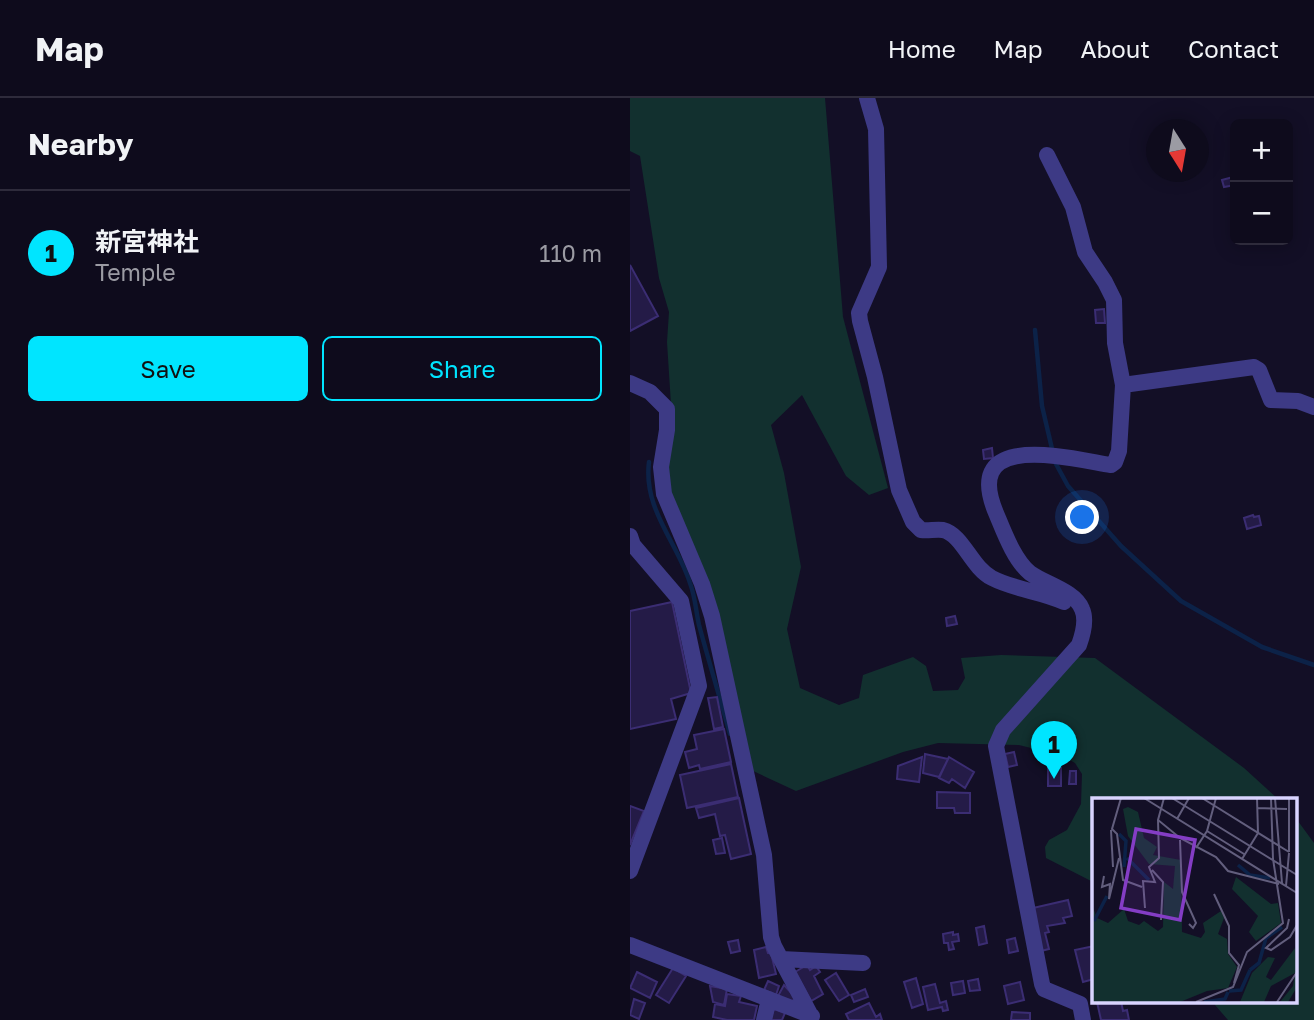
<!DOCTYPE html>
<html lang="en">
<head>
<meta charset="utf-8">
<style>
  body { margin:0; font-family:"Golos Text","Noto Sans JP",sans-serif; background:#1c1929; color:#f1f3f6 }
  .controls { position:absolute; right:21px; top:21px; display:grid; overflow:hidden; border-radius:10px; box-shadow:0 4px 18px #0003 }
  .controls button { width:63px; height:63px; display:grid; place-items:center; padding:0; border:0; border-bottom:2px solid #2e2b3b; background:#0e0b1c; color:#f1f3f6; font:35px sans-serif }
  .compass { position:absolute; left:516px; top:21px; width:63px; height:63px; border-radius:50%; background:#0e0b1c; box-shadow:0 4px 18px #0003; rotate:169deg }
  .you { position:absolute; left:453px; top:420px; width:24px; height:24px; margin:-18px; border:5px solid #fff; border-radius:50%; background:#1a73e8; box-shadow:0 0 0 10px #1a73e833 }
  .badge { display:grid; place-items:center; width:46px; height:46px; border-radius:50%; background:#00e5ff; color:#111; font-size:23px; font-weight:700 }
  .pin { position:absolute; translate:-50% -58px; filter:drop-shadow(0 2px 4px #0008) }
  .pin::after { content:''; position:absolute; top:37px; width:24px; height:21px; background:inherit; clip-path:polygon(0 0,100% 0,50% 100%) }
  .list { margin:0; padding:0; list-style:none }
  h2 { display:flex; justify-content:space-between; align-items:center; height:91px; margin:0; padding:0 28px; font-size:30px }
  h2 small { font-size:23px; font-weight:400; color:#9b9ba3 }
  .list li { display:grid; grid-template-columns:46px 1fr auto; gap:21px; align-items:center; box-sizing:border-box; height:126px; padding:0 28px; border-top:2px solid #2e2b3b }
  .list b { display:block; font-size:26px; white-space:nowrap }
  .list p { margin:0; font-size:23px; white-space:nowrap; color:#9b9ba3 }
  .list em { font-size:23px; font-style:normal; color:#9b9ba3 }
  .actions { display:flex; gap:14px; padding:21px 28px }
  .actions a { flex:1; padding:16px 0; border:2px solid #00e5ff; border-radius:10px; text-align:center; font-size:24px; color:#00e5ff }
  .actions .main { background:#00e5ff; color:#111 }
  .map { position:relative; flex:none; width:684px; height:922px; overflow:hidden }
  header { display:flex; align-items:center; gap:42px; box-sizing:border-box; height:98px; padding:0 35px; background:#0e0b1c; border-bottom:2px solid #2e2b3b }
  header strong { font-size:33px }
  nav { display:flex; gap:38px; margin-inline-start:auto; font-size:24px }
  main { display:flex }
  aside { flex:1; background:#0e0b1c }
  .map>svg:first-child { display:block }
</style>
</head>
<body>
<header>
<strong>Map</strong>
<nav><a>Home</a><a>Map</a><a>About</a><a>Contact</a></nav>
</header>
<main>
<aside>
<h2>Nearby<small></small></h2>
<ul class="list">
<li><span class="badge">1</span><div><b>新宮神社</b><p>Temple</p></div><em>110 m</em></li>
</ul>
<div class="actions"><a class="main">Save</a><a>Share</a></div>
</aside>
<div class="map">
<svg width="684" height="922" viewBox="0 0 684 922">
  <rect width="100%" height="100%" fill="#130f26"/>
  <!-- green -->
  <path fill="#12302f" d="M 0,0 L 195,0 L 213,219 L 258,390 L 239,397 L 216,378 L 172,297 L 141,327 L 154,375 L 171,469 L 157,531 L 170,590 L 209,607 L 229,600 L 233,577 L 283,559 L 296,568 L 303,593 L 328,592 L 335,580 L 331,560 L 371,557 L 465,560 L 614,670 L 648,701 L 464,702 L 463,784 L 416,760 L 415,749 L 419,742 L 437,732 L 451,706 L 452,676 L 445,665 L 433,658 L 389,647 L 308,645 L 273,654 L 166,693 L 121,672 L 36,389 L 42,322 L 37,244 L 39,214 L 29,180 L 10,58 L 0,53 Z
    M 665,719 L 684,745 L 684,922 L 598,922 L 585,907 L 585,903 L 665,903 Z"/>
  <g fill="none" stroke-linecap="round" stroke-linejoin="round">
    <!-- stream -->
    <path stroke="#0c2248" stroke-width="4.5" d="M 405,232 L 412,308 L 423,355
      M 19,364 C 13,411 47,444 60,485 C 65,498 66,513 69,527 C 79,564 90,600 100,636
      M 426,366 L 438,388 L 491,448 L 551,503 L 632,549 L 684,567"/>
  </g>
  <!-- building -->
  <path fill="#241b47" stroke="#3b2d73" stroke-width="2" d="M 603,79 L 605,87 L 594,89 L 592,82 Z
    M 0,167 L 28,218 L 0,233 Z
    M 474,211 L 475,225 L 466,225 L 465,212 Z
    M 362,350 L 363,360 L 354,361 L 353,352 Z
    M 623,417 L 624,419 L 629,418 L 631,427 L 617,431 L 614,420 Z
    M 42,504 L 61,595 L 41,601 L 46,621 L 0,631 L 0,513 Z
    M 325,518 L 327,526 L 317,528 L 316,520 Z
    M 87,599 L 93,629 L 84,631 L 78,600 Z
    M 94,631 L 101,664 L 70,671 L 69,667 L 59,670 L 55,654 L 67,651 L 64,637 Z
    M 384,654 L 387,667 L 378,669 L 375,656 Z
    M 295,656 L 318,661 L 309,679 L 293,675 Z
    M 292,659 L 289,684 L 267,681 L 268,668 Z
    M 319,659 L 344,674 L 335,690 L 322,681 L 319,685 L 309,680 Z
    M 101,666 L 108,699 L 57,710 L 50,677 Z
    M 418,670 L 431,670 L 431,688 L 418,688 Z
    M 440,673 L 446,673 L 446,686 L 439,686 Z
    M 307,694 L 340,695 L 340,715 L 325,715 L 324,710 L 307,710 Z
    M 109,700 L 121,756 L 101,761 L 95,737 L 90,738 L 85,716 L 69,720 L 66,710 Z
    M 0,708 L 14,713 L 0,747 Z
    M 92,740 L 95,755 L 86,756 L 83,742 Z
    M 438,802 L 442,818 L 433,820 L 435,825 L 417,828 L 419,834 L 415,835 L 419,851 L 411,853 L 403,810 Z
    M 354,828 L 357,845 L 349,847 L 346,830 Z
    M 323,834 L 323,837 L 328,836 L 329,843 L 322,844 L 324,851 L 319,852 L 318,845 L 314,845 L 313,836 Z
    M 385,840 L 388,853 L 379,855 L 377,842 Z
    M 108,842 L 110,853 L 101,855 L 98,844 Z
    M 464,848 L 464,881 L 453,884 L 445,852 Z
    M 136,849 L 138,855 L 141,855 L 146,876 L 129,880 L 124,852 Z
    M 177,867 L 180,872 L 186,868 L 190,874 L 184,878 L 193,896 L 181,903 L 165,874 Z
    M 43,870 L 56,878 L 39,905 L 26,897 Z
    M 7,874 L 27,884 L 20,900 L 0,890 Z
    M 206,875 L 219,897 L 209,903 L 195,882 Z
    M 286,880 L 293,906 L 282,910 L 274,884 Z
    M 348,881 L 350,892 L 340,893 L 338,883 Z
    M 138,883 L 149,888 L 146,897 L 134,892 Z
    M 333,883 L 335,895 L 323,897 L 321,885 Z
    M 390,884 L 394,902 L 378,906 L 374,888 Z
    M 305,886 L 310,905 L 316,903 L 318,912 L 313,913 L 312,909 L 298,912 L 293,889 Z
    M 154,887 L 165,899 L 162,905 L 148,898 Z
    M 80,888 L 97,891 L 94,907 L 83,904 Z
    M 235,891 L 238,899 L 224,904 L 221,897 Z
    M 97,896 L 111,898 L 109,904 L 127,908 L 124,922 L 97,922 L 83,919 L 85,906 L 95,908 Z
    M 4,901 L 15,905 L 9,921 L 0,917 Z
    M 472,903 L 491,903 L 493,913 L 497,912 L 499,922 L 471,922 L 467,904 Z
    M 239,905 L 246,919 L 250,916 L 252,922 L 219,922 L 216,916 Z
    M 144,911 L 155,915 L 152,922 L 140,922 Z
    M 382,914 L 400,915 L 400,922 L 381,922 Z"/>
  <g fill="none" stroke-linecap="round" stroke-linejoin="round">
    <!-- minor -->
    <path stroke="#3d3a85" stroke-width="16" d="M 237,0 L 246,31 L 249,169 L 229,215 L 230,223 L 245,279 L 269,392 L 283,424 L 291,432 C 298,433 306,431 313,432 C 333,437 341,469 362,480 C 385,492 410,493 434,504
      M 417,57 L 443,109 L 455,154 L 475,184 L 484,202 L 485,245 L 493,287 L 489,353 L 485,364 L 481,367 C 437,360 331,332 366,415 C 374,434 384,462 400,475 C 415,486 445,493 452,511 C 457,522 453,536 449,547 L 373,632 L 366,648 L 412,886 L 414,891 L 450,906 L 453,922
      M 0,285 L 20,294 L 37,311 L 37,332 L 31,369 L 34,396 L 72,486 L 82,518 L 134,757 L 141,839 L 144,848 L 180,916
      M 493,287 L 624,269 L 629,272 L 641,302 L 668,303 L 684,309
      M 0,438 L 3,447 L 51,503 L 69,588 L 0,773
      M 0,847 L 182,918
      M 151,861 L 233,865
      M 134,922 L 139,901"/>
  </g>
  <!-- overview -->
  <g transform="translate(462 700)">
    <rect width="205" height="205" fill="#130f26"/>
    <path d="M 36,9 L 46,14 L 52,40 L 65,49 L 61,57 L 89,62 L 90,134 L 109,140 L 113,134 L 111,125 L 129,113 L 132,120 L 126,136 L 135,141 L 136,156 L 145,169 L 136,190 L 115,193 L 88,204 L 0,204 L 0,107 L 5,120 L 16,125 L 32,111 L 36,123 L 47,127 L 52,123 L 66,133 L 71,129 L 72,84 L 81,91 L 83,68 L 57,66 L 36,38 L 31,11 ZM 144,79 L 179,106 L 186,105 L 189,125 L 164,143 L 157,134 L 166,118 L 140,91 ZM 203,150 L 205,189 L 196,204 L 188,204 L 201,188 L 203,175 L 179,188 L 172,204 L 148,204 L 160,175 L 176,159 L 183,160 L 174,179 L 179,182 Z" fill="#12302f"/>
    <path fill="none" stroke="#0c2248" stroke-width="3.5" d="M 27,36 L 34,43 L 32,69M 35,60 L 57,82M 146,67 L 158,77 L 178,80M 2,123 L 15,98M 158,172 L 167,165 L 174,140 L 190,129M 137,193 L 149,192 L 158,172M 112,204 L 133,201 L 136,194"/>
    <path fill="none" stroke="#625e7d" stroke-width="2" d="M 29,0 L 20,31 L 25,36 L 31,82 L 50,89M 52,0 L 205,95M 72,0 L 66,22 L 88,40 L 124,59 L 136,73 L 187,86M 80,0 L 205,77M 110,0 L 197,54M 183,0 L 190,85M 197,0 L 197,54M 165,10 L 195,11M 85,21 L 97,0M 19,32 L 21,69M 115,33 L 152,56M 88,42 L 90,94 L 104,125 L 101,130 L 97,126M 104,50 L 115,33 L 124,0M 150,61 L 166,35 L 165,0M 60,72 L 71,84 L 69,122M 12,78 L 10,89 L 18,86 L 17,101 L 27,60M 194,88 L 197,55M 122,96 L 137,128 L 137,155 L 147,167 L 142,185M 53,110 L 51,83 L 63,84 L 57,69 L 67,60 L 66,22M 197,121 L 195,130 L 174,150 L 179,152 L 198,139 L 205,127M 104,204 L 141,189 L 155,154 L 191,125 L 181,61 L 179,0M 185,204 L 205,174"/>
    <path fill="#843dc5" fill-opacity="0.15" stroke="#843dc5" stroke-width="3.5" d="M 44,31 L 103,42 L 88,122 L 29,110 Z"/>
    <rect width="205" height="205" fill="none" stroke="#d9d4ff" stroke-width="3.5"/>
  </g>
</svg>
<div class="controls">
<button>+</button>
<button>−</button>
</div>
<svg class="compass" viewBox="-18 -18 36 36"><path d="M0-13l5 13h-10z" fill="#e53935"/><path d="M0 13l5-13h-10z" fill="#9b9ba3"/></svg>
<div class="you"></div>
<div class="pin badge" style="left:424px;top:681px">1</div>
</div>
</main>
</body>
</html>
